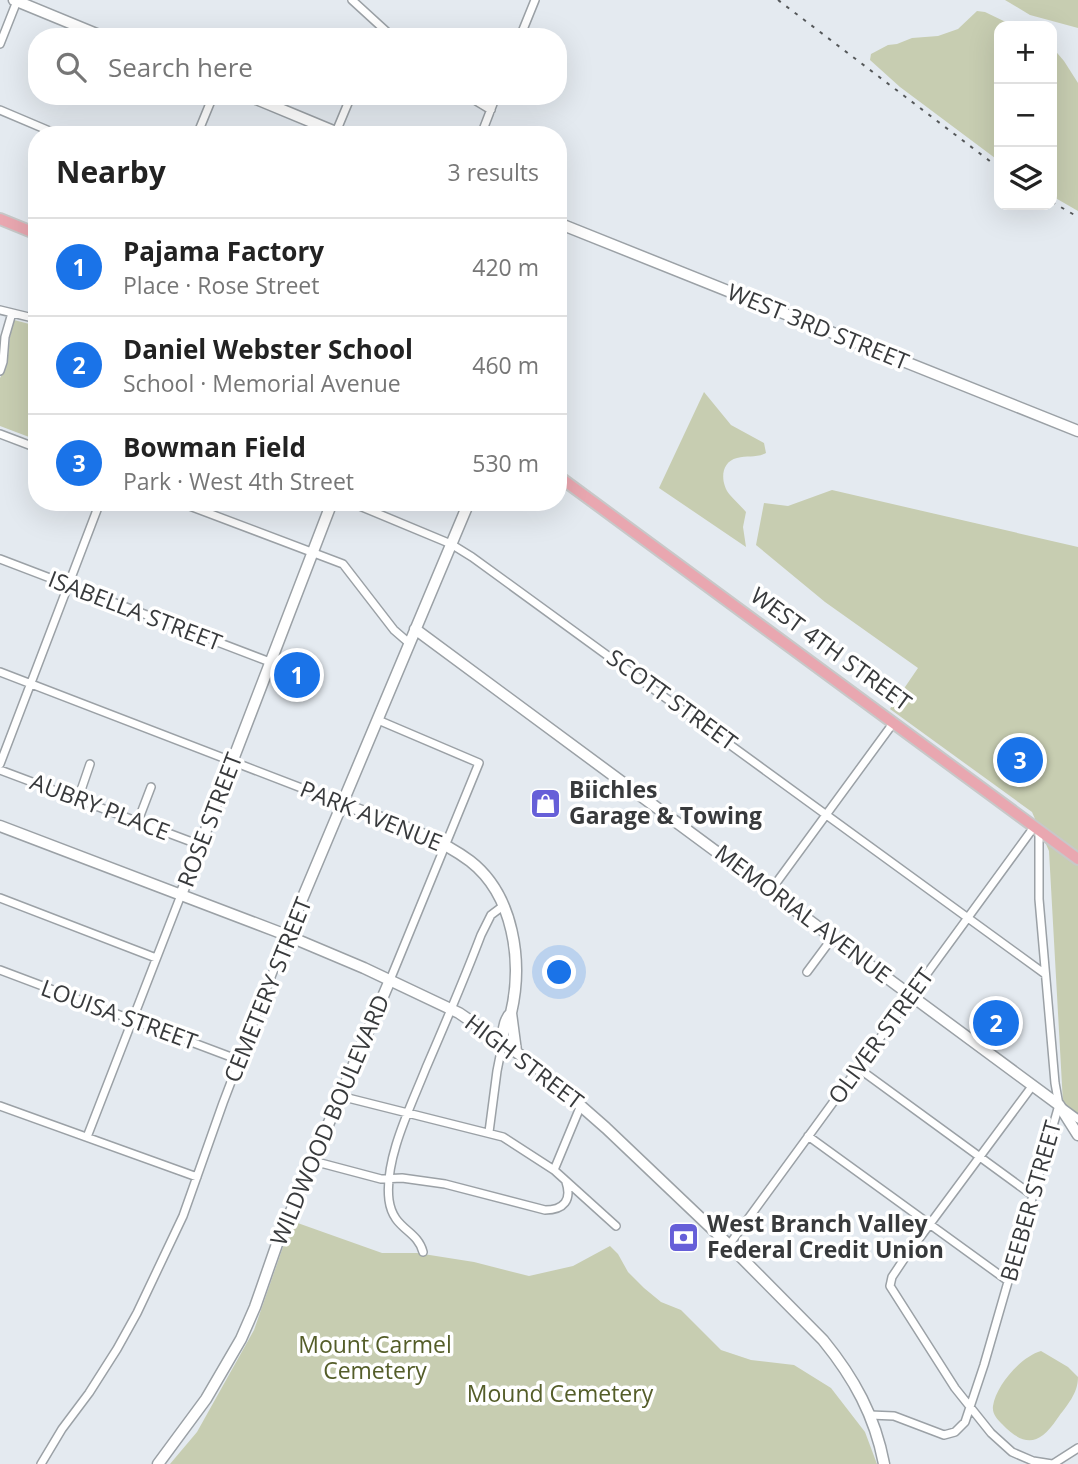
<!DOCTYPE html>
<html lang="en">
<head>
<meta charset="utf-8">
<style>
  body { margin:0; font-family:"Open Sans",sans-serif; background:#f6f6f6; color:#222 }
  .controls { position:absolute; right:21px; top:21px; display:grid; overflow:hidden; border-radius:14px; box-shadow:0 7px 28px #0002 }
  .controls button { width:63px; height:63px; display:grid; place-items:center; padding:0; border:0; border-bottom:2px solid #e0e0e0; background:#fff; color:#222; font:35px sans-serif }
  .you { position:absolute; left:560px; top:973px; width:24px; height:24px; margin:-18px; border:5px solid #fff; border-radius:50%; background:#1a73e8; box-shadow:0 0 0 10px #1a73e833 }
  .badge { display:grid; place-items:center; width:46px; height:46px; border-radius:50%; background:#1a73e8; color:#fff; font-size:23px; font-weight:700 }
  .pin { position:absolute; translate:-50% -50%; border:4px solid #fff; box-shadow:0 2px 7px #0006 }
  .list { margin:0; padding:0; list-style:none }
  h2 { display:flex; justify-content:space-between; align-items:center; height:91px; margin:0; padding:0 28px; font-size:30px }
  h2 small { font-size:23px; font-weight:400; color:#767676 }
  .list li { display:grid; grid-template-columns:46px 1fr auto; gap:21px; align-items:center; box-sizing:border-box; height:98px; padding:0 28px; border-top:2px solid #e0e0e0 }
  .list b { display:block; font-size:26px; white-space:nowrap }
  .list p { margin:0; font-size:23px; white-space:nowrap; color:#767676 }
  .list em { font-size:23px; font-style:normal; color:#767676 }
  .icon { flex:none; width:38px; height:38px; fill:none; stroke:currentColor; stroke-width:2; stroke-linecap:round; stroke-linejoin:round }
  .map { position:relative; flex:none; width:1078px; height:1464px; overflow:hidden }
  .search { position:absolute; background:#fff; box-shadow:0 7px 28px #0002; left:28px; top:28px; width:539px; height:77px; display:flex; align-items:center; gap:18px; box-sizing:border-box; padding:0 24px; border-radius:28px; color:#767676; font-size:26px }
  .panel { position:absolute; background:#fff; box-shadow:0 7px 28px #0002; left:28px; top:126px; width:539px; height:385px; border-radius:28px }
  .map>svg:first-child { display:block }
</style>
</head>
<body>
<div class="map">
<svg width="1078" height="1464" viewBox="0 0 1078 1464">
  <rect width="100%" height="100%" fill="#e4eaf0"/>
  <!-- green -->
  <path fill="#c7cdb1" d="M 1005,0 L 1078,0 L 1078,28 L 1030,15 Z
    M 977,11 L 985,12 L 1014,26 L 999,26 L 999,161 L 900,87 L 870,60 L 871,54 L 888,45 L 897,44 L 912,38 L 938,36 L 958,29 Z
    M 1052,47 L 1064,61 L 1078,83 L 1078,211 L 1052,196 Z
    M 14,320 L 37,326 L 37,440 L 0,426 L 0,378 L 7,365 L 10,337 Z
    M 704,392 L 731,425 L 764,443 L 766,453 C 756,458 747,455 737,458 C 720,462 720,483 730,495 C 735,501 741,506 746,512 L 743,527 L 746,547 L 659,488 Z
    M 832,490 L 1078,547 L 1078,1114 L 1063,1103 L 1049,851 L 1032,812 L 890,709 L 918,668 L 825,602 L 756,545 L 764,503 L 788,506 Z
    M 292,1221 L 382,1253 L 417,1253 L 474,1262 L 529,1276 L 573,1266 L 610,1246 L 618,1254 L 628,1272 L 644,1288 L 661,1302 L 681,1310 L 721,1350 L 751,1360 L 794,1365 L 831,1388 L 865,1432 L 877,1464 L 170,1464 L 197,1432 L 254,1330 Z
    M 1041,1351 L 1068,1367 L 1078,1377 C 1078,1394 1067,1405 1057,1419 C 1039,1446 1024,1447 1002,1424 C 997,1419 992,1414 993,1406 C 996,1385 1022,1356 1041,1351 Z"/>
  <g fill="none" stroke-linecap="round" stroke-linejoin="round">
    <defs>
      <path id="street" d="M 352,0 L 387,32 L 383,37
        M 520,37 L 535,0
        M 0,44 L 17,1
        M 468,96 L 491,110
        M 0,110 L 59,135
        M 336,132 L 351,96
        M 197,135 L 213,96
        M 481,135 L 496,96
        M 0,310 L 37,319
        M 0,371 L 3,362 L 5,337 L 12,313
        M 0,434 L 37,448
        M 179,502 L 343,564 L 394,630 L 409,643
        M 350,502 L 451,544 L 472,557 L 1045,974
        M 0,559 L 270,662
        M 0,672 L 343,804
        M 378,720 L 479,763 L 390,980
        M 0,764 L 100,502
        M 0,770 L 200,845
        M 78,799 L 90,764
        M 138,821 L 151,787
        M 771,890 L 894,722
        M 0,898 L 156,958
        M 0,970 L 239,1060
        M 807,972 L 833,937
        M 858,1068 L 1032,1195
        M 1033,1085 L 904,1259 L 892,1277 L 890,1286 L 955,1388 L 991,1433 L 1012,1452 L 1033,1461 L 1052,1464
        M 340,1096 L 503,1137 L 554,1170 L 616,1226
        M 0,1106 L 197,1177
        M 1063,1108 L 1078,1119
        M 489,1132 L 497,1071 L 503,1041
        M 808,1136 L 1008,1281
        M 87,1137 L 181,895
        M 313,1161 L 381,1179 L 402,1178 L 445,1184 L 545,1210 C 564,1210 572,1200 566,1182
        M 554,1170 L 581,1105
        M 729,1245 L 1034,827
        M 423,1252 C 417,1229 393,1230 389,1200 C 384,1159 411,1106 426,1068 C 445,1024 464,980 481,935 L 491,915 L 503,906
        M 870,1415 L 894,1416 L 944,1435 L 955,1432 L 965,1422 L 984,1365 L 1059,1105 L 1055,1083 L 1039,899 L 1039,830
        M 41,1464 L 62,1429 L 89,1393 L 117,1349 L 137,1313 L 183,1216 L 223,1103 L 287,935
        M 1053,1464 L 1078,1448"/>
      <path id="secondary" d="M 14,0 L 104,37
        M 249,96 L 343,135
        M 558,223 L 1078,431
        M 415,629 L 1059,1105 L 1078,1135
        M 343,804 C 385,820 434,834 470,861 C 514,895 523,962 511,1013 C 504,1019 503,1032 503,1041
        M 0,826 L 281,933 L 364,968 L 459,1013 L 532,1063 L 606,1128 L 729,1245 L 823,1340 C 854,1378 875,1416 884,1464
        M 181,895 L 332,502
        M 287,935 L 469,502
        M 511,1013 L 516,1051
        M 158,1464 L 206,1399 L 241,1339 L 255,1307 L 277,1244 L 390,980"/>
      <path id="primary" d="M 0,219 L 37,234
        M 558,476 L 1078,859"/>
    </defs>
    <!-- street casing -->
    <use href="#street" stroke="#9ba1a6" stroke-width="10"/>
    <!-- secondary casing -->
    <use href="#secondary" stroke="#9ba1a6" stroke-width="13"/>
    <!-- primary casing -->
    <use href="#primary" stroke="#c7c8c8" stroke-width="14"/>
    <!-- street -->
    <use href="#street" stroke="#fff" stroke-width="7"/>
    <!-- secondary -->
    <use href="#secondary" stroke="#fff" stroke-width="10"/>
    <!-- primary -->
    <use href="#primary" stroke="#e9a7b0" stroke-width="10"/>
    <!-- rail -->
    <path stroke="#55585a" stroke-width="2" stroke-dasharray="3.5 7" stroke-linecap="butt" d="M 778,0 L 999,168
      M 1052,202 L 1078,217"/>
  </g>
  <!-- icons -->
  <defs>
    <symbol id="shop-square" viewBox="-11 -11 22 22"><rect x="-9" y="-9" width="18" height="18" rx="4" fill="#665fd8" stroke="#fff"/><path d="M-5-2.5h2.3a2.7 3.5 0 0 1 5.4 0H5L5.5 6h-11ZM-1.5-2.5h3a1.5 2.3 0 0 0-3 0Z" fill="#fff"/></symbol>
    <symbol id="bank-square" viewBox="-11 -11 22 22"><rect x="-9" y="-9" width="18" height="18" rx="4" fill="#665fd8" stroke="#fff"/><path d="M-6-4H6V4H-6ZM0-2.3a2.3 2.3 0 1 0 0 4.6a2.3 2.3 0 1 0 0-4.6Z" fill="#fff"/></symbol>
  </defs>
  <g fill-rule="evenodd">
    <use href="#shop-square" x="528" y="786" width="35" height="35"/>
    <use href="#bank-square" x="666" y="1220" width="35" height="35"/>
  </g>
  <g text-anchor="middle" stroke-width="7" stroke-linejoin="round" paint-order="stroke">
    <!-- street labels -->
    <g font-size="23" fill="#383a3c" stroke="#fff">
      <text transform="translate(818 327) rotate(22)" y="8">WEST 3RD STREET</text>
      <text transform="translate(135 611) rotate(21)" y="8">ISABELLA STREET</text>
      <text transform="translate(831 649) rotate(36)" y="8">WEST 4TH STREET</text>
      <text transform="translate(672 700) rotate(36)" y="8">SCOTT STREET</text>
      <text transform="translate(100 807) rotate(21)" y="8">AUBRY PLACE</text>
      <text transform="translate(371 816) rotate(22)" y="8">PARK AVENUE</text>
      <text transform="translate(210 820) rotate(-69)" y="8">ROSE STREET</text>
      <text transform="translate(803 914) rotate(37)" y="8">MEMORIAL AVENUE</text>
      <text transform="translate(268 990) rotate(-68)" y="8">CEMETERY STREET</text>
      <text transform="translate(119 1015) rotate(20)" y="8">LOUISA STREET</text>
      <text transform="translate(881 1036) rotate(-54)" y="8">OLIVER STREET</text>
      <text transform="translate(524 1062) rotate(37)" y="8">HIGH STREET</text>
      <text transform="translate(330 1120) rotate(-67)" y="8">WILDWOOD BOULEVARD</text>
      <text transform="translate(1031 1201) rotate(-74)" y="8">BEEBER STREET</text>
    </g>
    <!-- poi labels -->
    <g font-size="23" font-weight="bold" fill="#383a3c" stroke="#fff" text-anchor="start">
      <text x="569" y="798">Biichles<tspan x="569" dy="26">Garage &amp; Towing</tspan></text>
      <text x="707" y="1232">West Branch Valley<tspan x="707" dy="26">Federal Credit Union</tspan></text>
    </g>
    <!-- park labels -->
    <g font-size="23" fill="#545d29" stroke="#fff">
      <text x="375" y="1353">Mount Carmel<tspan x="375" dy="26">Cemetery</tspan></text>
      <text x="560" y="1402">Mound Cemetery</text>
    </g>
  </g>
</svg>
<div class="controls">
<button>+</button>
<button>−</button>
<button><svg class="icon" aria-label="layers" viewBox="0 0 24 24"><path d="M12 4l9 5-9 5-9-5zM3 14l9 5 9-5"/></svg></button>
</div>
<div class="you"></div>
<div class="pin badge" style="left:297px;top:675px">1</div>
<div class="pin badge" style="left:996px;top:1023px">2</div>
<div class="pin badge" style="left:1020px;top:760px">3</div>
<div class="search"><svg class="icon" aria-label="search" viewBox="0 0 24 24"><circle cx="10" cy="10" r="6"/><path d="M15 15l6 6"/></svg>Search here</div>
<section class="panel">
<h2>Nearby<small>3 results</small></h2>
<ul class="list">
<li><span class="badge">1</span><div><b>Pajama Factory</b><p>Place · Rose Street</p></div><em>420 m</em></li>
<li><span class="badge">2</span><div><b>Daniel Webster School</b><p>School · Memorial Avenue</p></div><em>460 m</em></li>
<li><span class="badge">3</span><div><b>Bowman Field</b><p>Park · West 4th Street</p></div><em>530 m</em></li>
</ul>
</section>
</div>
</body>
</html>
